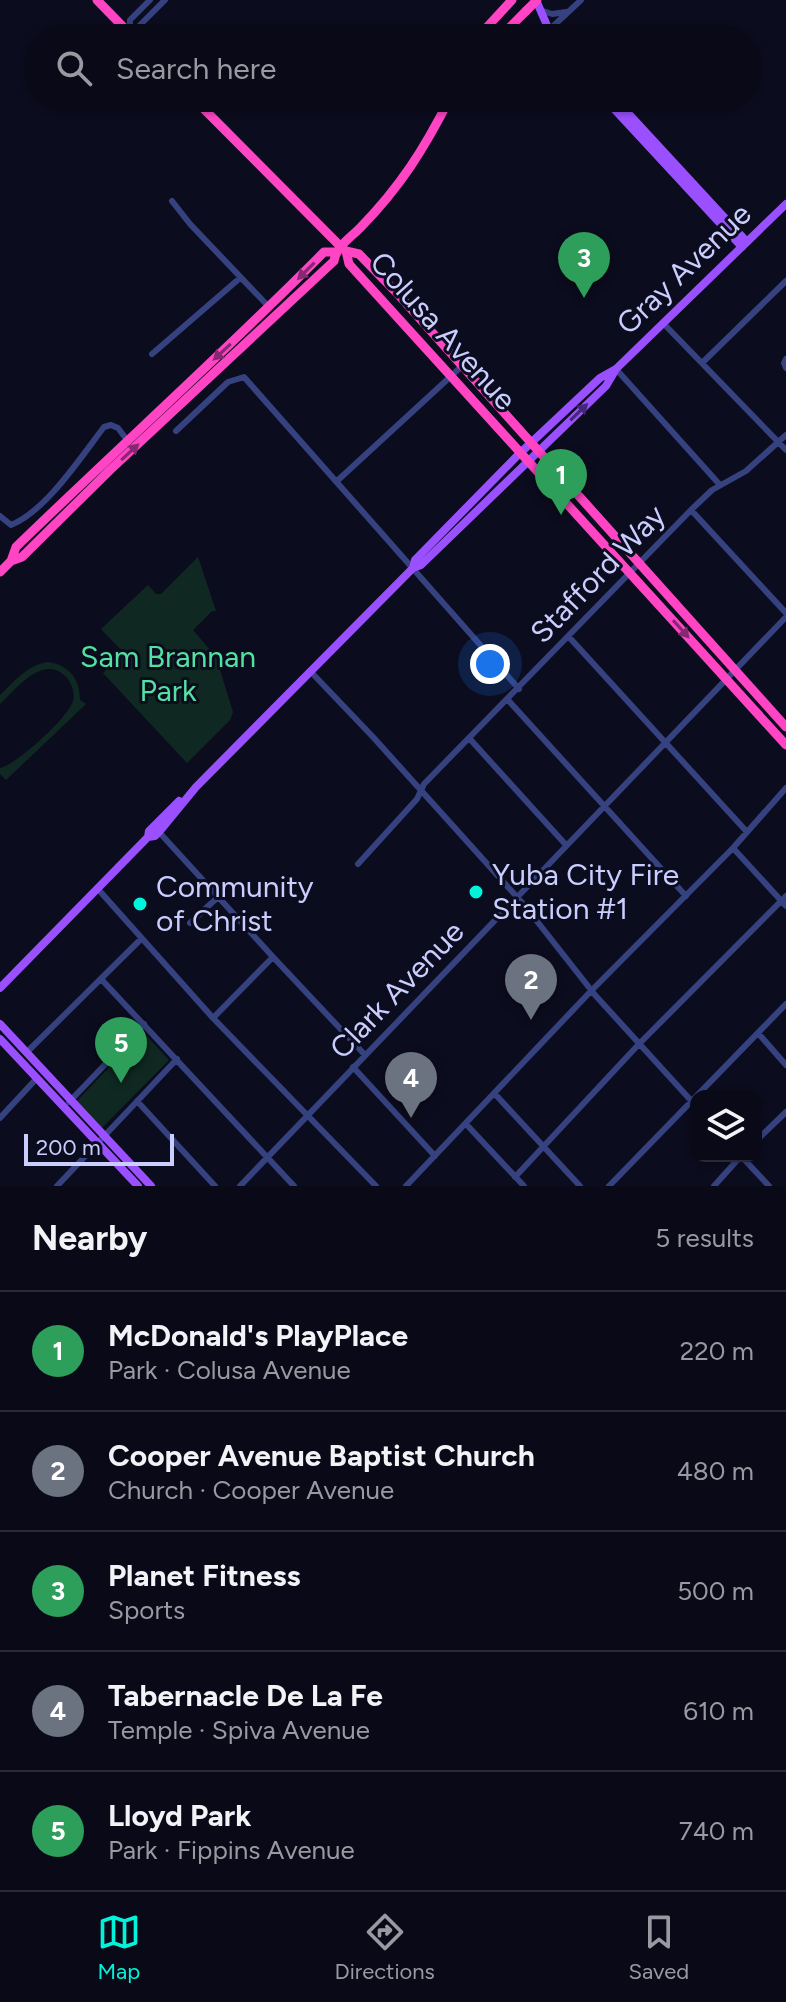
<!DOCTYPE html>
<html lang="en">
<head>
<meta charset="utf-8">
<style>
  body { margin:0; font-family:Figtree,sans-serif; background:#171724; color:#f1f3f6 }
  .controls { position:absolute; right:24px; bottom:24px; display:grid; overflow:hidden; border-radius:16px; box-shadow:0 2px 6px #0004 }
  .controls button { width:72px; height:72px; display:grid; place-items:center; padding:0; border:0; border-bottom:2px solid #292a36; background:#090917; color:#f1f3f6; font:40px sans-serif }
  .scale { position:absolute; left:24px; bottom:20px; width:150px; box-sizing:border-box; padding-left:8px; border:4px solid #c9ceff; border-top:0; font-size:22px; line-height:28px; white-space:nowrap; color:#c9ceff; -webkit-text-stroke:6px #0c0c1f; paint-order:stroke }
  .you { position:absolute; left:490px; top:664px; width:28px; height:28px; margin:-20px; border:6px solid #fff; border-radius:50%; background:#1a73e8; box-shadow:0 0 0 12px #1a73e833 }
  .badge { display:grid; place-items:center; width:52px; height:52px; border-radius:50%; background:#00f4db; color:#fff; font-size:26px; font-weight:700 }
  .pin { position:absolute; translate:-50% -66px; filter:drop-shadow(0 2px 4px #0008) }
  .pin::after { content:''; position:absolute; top:42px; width:28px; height:24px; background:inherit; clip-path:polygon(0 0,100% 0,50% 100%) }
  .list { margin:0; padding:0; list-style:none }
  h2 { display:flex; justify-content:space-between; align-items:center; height:104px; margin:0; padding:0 32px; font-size:34px }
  h2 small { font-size:26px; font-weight:400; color:#999aa1 }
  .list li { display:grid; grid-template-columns:52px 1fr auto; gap:24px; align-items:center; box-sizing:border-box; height:120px; padding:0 32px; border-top:2px solid #292a36 }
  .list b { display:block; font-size:30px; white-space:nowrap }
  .list p { margin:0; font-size:26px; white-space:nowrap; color:#999aa1 }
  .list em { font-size:26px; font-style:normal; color:#999aa1 }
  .icon { flex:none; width:44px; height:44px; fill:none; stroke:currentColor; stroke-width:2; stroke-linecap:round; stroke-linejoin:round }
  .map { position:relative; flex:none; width:786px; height:1186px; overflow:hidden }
  .search { position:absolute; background:#090917; box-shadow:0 2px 6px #0004; left:24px; right:24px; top:24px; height:88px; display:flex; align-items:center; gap:20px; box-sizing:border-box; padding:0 28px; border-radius:44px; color:#999aa1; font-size:30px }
  .sheet { height:704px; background:#090917 }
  nav { display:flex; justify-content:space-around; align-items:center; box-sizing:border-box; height:112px; border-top:2px solid #292a36; background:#090917; font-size:22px; color:#999aa1 }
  nav a { display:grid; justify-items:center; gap:4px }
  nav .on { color:#00f4db }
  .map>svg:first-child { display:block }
</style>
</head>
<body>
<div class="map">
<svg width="786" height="1186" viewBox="0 0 786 1186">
  <rect width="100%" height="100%" fill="#0c0c1f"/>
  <!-- green -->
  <path fill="#0f2922" d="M 198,557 L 216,611 L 212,611 L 193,630 L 216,657 L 233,712 L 230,720 L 187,763 L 103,673 L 124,653 L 101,629 L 148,585 L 156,594 L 161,594 Z
    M 48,662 C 69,665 80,679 80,700 L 86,704 L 6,780 L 0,774 L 0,768 C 16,765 69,717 73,701 C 75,693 72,684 67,678 C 44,652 16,689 0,704 L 0,695 C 15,681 27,665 48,662 Z
    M 143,1032 L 169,1060 L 98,1132 L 73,1105 Z"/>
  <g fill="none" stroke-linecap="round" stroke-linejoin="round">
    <!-- minor -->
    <path stroke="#35427f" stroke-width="6" d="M 540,10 L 552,14 L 566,12
      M 130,28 L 130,20 L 150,0
      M 549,30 L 581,0
      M 115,38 L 130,28 L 138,27 L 165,0
      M 172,201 L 190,224 L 269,307
      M 663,323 L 786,450
      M 152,354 L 240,278
      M 786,359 L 784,363 L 786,368
      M 702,363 L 786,281
      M 616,369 L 720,485
      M 176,431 L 228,382 L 244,377 L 519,689
      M 337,481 L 462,366
      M 691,510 L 786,613
      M 0,516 L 11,525 C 46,511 81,457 104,427 L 111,425 L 118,428 L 127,440
      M 569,637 L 747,832
      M 311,672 L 373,737 L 525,906 L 595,995 L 696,1106
      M 508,700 L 686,896
      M 469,738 L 566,845
      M 159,832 L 273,957 L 365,1055
      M 733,848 L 786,906
      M 358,864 L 417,799 L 424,784 L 691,510 L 712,490 L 746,471 L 786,435
      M 97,888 L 213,1018 L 376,1186
      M 190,923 L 218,897
      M 102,980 L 294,1186
      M 213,1018 L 273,957
      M 758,1033 L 786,1065
      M 27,1052 L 141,939
      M 353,1067 L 435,1156
      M 495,1094 L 580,1186
      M 137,1101 L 215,1186
      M 69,1102 L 144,1024
      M 0,1118 L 37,1078
      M 466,1124 L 524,1186
      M 756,1141 L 786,1112
      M 741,1156 L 769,1186
      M 515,1177 L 639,1044 L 786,896
      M 57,1186 L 177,1059
      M 240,1186 L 786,617
      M 406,1186 L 591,991 L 733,848 L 786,788
      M 609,1186 L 786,1004
      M 714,1186 L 741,1156"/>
    <!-- major -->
    <path stroke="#9a50ff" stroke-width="8" d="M 536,0 L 549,30 L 550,38
      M 549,30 L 560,38
      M 604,98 L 742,247
      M 614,98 L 747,242
      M 413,568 L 415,560 L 517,456 L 600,378 L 616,369 L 786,204
      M 148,837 L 155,836 L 159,832 L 196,787 L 413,568 L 421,565 L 606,386 L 616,369
      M 0,988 L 148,837 L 149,831 L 179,801
      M 0,1024 L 151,1186
      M 0,1039 L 138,1186"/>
    <!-- highway -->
    <path stroke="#ff44c4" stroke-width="9" d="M 97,0 L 134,38
      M 477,38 L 512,0
      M 499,38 L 526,11
      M 193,98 L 343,249
      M 346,251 L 349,264 L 786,745
      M 346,251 L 359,254 L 396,292 L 786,727
      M 11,561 L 16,547 C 118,448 224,353 324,252 L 335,252
      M 0,572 L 11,561 L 22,557 L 110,470 L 334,261 C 336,247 350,238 360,228 C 401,186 424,149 450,98"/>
    <!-- highway-bridge -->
    <path stroke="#ff44c4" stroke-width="9" d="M 526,11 L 537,0"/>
  </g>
  <!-- one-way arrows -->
  <defs><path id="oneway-solid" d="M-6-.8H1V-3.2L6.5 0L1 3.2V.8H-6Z" transform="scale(2)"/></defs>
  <g fill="#862872">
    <use href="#oneway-solid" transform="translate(306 271) rotate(135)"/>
    <use href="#oneway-solid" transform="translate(222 352) rotate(137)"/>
    <use href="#oneway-solid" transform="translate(130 452) rotate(-43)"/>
    <use href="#oneway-solid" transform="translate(681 629) rotate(48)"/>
  </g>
  <use fill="#452779" href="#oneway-solid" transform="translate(579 412) rotate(-44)"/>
  <!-- markers -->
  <g fill="#00f4db" stroke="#0c0c1f" stroke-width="3">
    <circle cx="476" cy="892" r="8"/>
    <circle cx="140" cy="904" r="8"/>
  </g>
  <g text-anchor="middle" stroke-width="6" stroke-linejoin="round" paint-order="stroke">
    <!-- street labels -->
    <g font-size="30" fill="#c9ceff" stroke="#0c0c1f">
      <text transform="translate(684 269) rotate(-44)" y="10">Gray Avenue</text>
      <text transform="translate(443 331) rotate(48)" y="10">Colusa Avenue</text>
      <text transform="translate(598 574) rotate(-46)" y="10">Stafford Way</text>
      <text transform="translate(397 990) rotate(-46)" y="10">Clark Avenue</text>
    </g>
    <!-- park labels -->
    <g font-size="30" fill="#53e1a1" stroke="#0c0c1f">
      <text x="168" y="667">Sam Brannan<tspan x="168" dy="34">Park</tspan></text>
    </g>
    <!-- poi labels -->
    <g font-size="30" fill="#c9ceff" stroke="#0c0c1f" text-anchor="start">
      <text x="492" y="885">Yuba City Fire<tspan x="492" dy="34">Station #1</tspan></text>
      <text x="156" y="897">Community<tspan x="156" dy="34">of Christ</tspan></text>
    </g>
  </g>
</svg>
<div class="controls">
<button><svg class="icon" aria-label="layers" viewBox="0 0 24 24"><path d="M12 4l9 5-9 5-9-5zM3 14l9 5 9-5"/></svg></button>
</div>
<div class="scale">200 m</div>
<div class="you"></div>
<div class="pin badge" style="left:561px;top:515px;background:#2e9e5b">1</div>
<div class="pin badge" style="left:531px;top:1020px;background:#6b7280">2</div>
<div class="pin badge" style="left:584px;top:298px;background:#2e9e5b">3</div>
<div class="pin badge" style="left:411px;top:1118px;background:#6b7280">4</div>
<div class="pin badge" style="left:121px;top:1083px;background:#2e9e5b">5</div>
<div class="search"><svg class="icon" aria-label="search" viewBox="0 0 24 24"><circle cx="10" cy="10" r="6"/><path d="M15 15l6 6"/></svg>Search here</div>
</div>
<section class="sheet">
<h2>Nearby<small>5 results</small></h2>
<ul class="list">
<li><span class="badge" style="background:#2e9e5b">1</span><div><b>McDonald's PlayPlace</b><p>Park · Colusa Avenue</p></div><em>220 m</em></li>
<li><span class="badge" style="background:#6b7280">2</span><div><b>Cooper Avenue Baptist Church</b><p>Church · Cooper Avenue</p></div><em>480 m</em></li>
<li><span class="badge" style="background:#2e9e5b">3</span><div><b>Planet Fitness</b><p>Sports</p></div><em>500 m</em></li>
<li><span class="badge" style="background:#6b7280">4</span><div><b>Tabernacle De La Fe</b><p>Temple · Spiva Avenue</p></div><em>610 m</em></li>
<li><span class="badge" style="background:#2e9e5b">5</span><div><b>Lloyd Park</b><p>Park · Fippins Avenue</p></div><em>740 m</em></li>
</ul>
</section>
<nav>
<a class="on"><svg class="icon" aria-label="map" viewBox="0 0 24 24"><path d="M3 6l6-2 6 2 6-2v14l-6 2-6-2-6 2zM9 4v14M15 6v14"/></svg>Map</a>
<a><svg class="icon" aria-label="directions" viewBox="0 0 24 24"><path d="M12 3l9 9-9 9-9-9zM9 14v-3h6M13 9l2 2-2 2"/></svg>Directions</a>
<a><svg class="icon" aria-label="saved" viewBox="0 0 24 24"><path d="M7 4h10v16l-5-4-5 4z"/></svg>Saved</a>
</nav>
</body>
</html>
